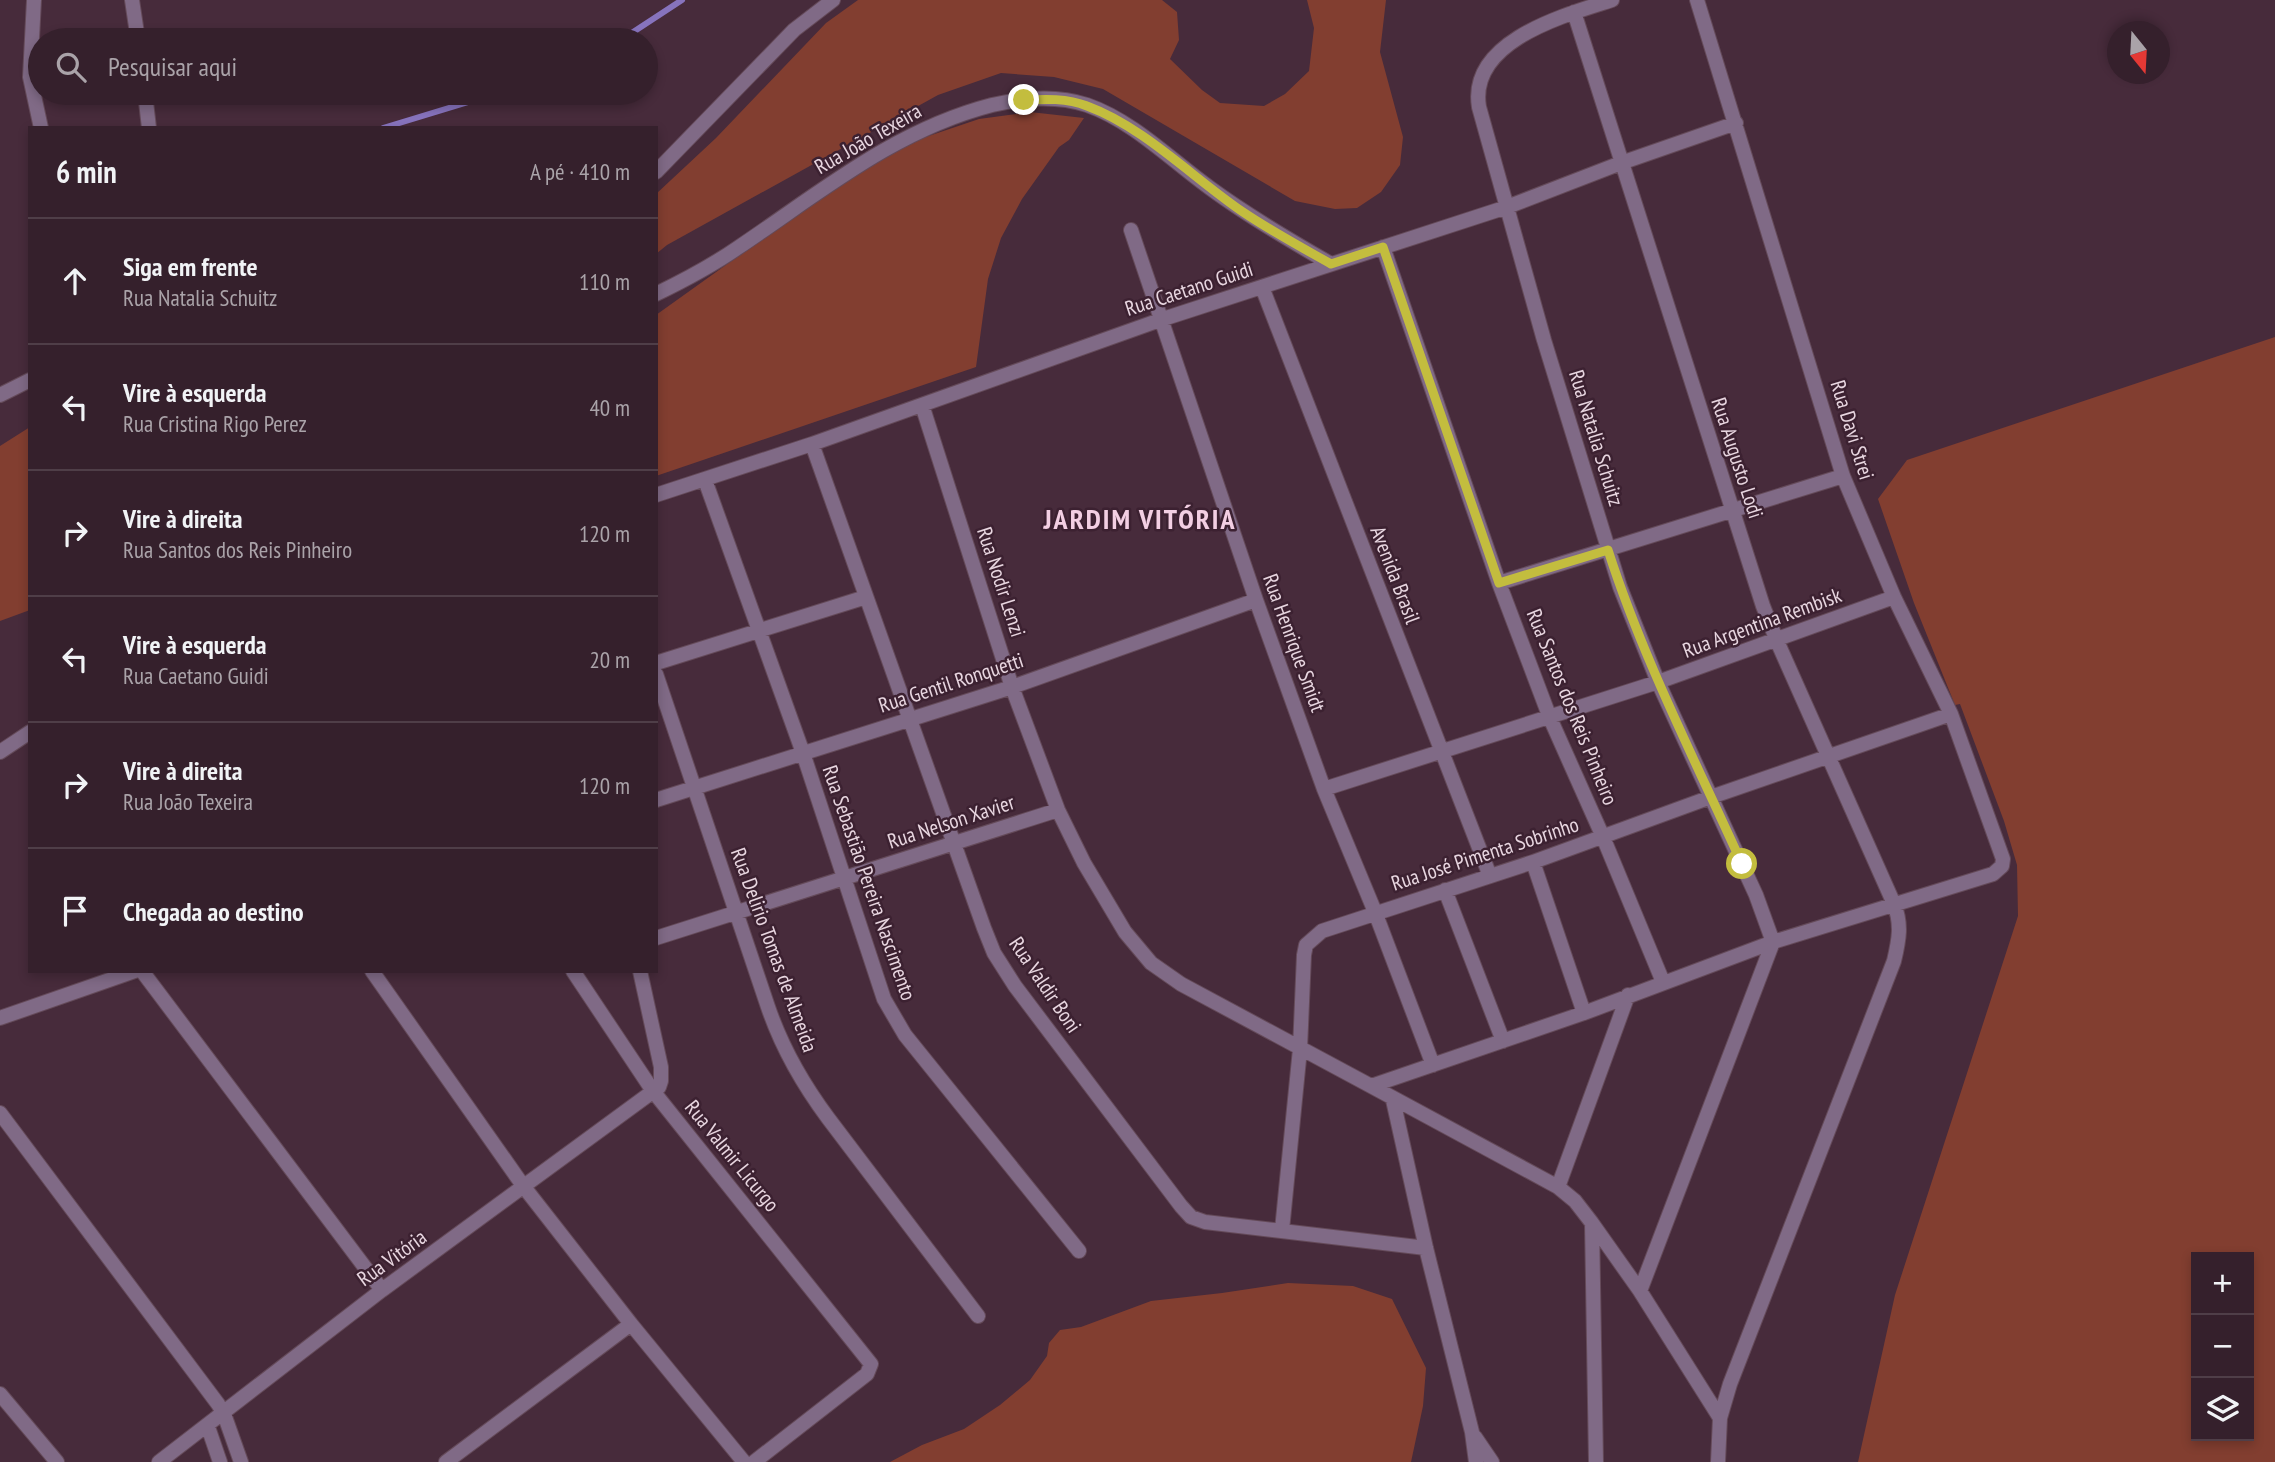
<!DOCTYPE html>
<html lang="pt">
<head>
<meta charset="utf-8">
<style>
  body { margin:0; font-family:"PT Sans Narrow",sans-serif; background:#3d2834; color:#f1f3f6 }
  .controls { position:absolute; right:21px; bottom:21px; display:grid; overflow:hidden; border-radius:0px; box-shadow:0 4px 10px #0003 }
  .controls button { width:63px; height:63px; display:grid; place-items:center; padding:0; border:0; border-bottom:2px solid #4f3e48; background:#35202c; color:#f1f3f6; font:35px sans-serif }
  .compass { position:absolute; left:2107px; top:21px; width:63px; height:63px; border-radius:50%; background:#35202c; box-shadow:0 4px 10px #0003; rotate:162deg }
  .stop { position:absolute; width:21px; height:21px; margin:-16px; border:5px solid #c3bd3e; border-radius:50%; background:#fff }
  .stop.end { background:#c3bd3e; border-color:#fff; box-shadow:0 2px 7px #0008 }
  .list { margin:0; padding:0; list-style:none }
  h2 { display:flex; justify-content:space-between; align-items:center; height:91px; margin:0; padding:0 28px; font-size:30px }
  h2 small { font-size:23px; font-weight:400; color:#aaa3a9 }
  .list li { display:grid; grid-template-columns:46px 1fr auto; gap:21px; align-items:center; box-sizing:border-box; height:126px; padding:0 28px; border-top:2px solid #4f3e48 }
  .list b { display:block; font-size:26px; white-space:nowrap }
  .list p { margin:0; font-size:23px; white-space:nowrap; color:#aaa3a9 }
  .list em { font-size:23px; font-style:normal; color:#aaa3a9 }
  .icon { flex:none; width:38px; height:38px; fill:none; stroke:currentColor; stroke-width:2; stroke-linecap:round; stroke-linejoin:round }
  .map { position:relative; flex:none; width:2275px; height:1462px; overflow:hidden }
  .search { position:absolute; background:#35202c; box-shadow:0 4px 10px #0003; left:28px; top:28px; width:630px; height:77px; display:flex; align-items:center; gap:18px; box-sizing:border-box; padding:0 24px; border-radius:38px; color:#aaa3a9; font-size:26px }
  .panel { position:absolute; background:#35202c; box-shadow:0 4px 10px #0003; left:28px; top:126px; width:630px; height:847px; border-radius:0px }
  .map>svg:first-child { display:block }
</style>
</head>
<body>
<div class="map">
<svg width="2275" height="1462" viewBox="0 0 2275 1462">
  <rect width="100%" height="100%" fill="#472b3b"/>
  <!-- green -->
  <path fill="#823e30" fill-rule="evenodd" d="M 858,0 L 1162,0 L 1177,12 L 1179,40 L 1170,59 L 1202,90 L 1220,103 L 1264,106 L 1285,94 L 1309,71 L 1314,28 L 1307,0 L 1386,0 L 1380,52 L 1403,137 L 1400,165 L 1381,192 L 1357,208 L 1335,209 L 1295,201 L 1103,89 L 1054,77 L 1001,73 L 938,95 L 667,245 L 656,254 L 656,194 L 716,138 L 826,23 Z
    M 1030,112 L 1084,118 L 1069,140 L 1059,147 L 1022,199 L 1001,238 L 988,279 L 976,367 L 656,476 L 656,315 L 821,197 L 905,144 L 979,119 Z
    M 2275,337 L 2275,1462 L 1858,1462 L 1895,1295 L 2018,916 L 2017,865 L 2004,821 L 1960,704 L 1955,705 L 1914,603 L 1878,499 L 1907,460 ZM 2249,1257 L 2249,1436 L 2196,1436 L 2196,1257 Z
    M 30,427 L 30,610 L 0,621 L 0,446 Z
    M 1288,1283 L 1353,1286 L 1392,1299 L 1426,1368 L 1423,1406 L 1411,1462 L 890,1462 L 922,1445 L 964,1429 L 1000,1405 L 1030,1380 L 1047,1356 L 1049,1343 L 1060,1330 L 1081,1327 L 1151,1301 L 1222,1293 Z"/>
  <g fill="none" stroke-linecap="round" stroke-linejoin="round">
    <!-- stream -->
    <path stroke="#8773bd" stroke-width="6" d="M 621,40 L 682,0
      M 383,128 L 498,93"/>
    <defs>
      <path id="minor" d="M 34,0 L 30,77 L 41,128
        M 132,0 L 138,40
        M 1612,0 C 1565,15 1468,41 1479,107 L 1544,340 L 1620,587 L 1658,682 L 1756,895 L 1773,942 L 1640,1291
        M 1574,12 L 1763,606 L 1777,641 L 1894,904 C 1902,924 1899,940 1894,961 L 1730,1384 L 1720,1418 L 1718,1462
        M 145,93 L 149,128
        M 1131,230 L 1256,600 L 1324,789 L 1375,912 L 1433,1065
        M 1383,247 L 1499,583 L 1550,718 L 1603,837 L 1663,982
        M 1262,287 L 1490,876
        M 656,294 C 685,280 713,265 739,247 C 821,192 895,130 992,105 C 1022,98 1057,95 1087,105 C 1133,121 1171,160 1210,188 C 1248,216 1289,240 1331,264
        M 922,405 L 1012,687 L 1058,810 L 1084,863 L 1125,932 L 1151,963 L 1181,984 L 1371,1086 L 1584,1013 L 1773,942 L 1993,874 L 2002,866 L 2003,859 L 1951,714 L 1894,597 L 1843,476 L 1697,0
        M 812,444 L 984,928 L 994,953 L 1015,986 L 1181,1206 L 1191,1217 L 1205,1222 L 1426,1248
        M 705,480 L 803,753 L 884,999 L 905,1035 L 1079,1251
        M 656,495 L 812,444 L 1160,320 L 1507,207 L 1621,163 L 1736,123
        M 1499,583 L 1843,476
        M 656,663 L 866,597
        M 656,674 L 768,1007 C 782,1048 802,1083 828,1118 L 978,1316
        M 0,752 L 30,732
        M 1324,789 L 1658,682 L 1894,597
        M 656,800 L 1012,687 L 1256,600
        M 1533,862 L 1584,1013
        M 1445,890 L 1503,1041
        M 656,938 L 1058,810
        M 142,971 L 382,1290
        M 372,971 L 524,1187 L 631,1324 L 744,1462
        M 573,971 L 653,1091 L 871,1364 L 867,1374 L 754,1462
        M 0,1018 L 135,971
        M 1371,1086 L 1558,1187 L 1575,1201 L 1592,1223 L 1640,1291 L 1720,1418
        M 1393,1100 L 1426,1248 L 1472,1432 L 1476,1462
        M 0,1113 L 218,1404 L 224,1414 L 241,1462
        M 1558,1187 L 1628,995
        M 1592,1223 L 1596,1462
        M 1282,1230 L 1300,1049 L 1304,955 L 1306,945 L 1322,931 L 1533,862 L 1711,797 L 1951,714
        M 0,1394 L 57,1462
        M 208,1427 L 220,1462
        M 1475,1437 L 1492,1462
        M 159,1462 L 382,1290 L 659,1087 L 661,1081 L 661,1067 L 640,971
        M 446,1462 L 631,1324"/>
      <path id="tertiary" d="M 656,172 L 794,30 L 833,0
        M 0,395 L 30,380"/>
    </defs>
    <!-- minor casing -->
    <use href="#minor" stroke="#644a59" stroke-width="16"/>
    <!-- tertiary casing -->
    <use href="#tertiary" stroke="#644a59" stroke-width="16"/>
    <!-- minor -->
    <use href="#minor" stroke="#806a86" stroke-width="14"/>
    <!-- tertiary -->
    <use href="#tertiary" stroke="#806a86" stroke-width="14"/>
  </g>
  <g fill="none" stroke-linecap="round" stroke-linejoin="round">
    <!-- route -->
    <path stroke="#c3bd3e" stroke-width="9" d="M 1024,100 C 1045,99 1067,98 1087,106 C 1144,127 1193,178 1243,212 C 1271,231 1301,247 1331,264 L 1383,247 L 1499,583 L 1608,550 C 1643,659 1695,760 1742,864"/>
  </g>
  <g text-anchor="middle" stroke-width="5" stroke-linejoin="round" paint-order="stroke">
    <!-- street labels -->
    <g font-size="21" fill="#e8d6e0" stroke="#3c2131">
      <text transform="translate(868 139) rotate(-30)" y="7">Rua João Texeira</text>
      <text transform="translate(1189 289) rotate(-18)" y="7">Rua Caetano Guidi</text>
      <text transform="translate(1852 430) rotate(73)" y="7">Rua Davi Strei</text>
      <text transform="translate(1596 438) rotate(73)" y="7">Rua Natalia Schuitz</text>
      <text transform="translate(1737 458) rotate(72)" y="7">Rua Augusto Lodi</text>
      <text transform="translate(1395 575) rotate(69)" y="7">Avenida Brasil</text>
      <text transform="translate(1001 582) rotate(72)" y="7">Rua Nodir Lenzi</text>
      <text transform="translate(1762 623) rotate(-20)" y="7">Rua Argentina Rembisk</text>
      <text transform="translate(1294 643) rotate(70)" y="7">Rua Henrique Smidt</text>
      <text transform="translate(951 683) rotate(-18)" y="7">Rua Gentil Ronquetti</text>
      <text transform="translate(1572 707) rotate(68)" y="7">Rua Santos dos Reis Pinheiro</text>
      <text transform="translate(951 822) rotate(-18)" y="7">Rua Nelson Xavier</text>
      <text transform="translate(1485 854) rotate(-18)" y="7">Rua José Pimenta Sobrinho</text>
      <text transform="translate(869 883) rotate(71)" y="7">Rua Sebastião Pereira Nascimento</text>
      <text transform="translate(774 950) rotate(70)" y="7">Rua Delirio Tomas de Almeida</text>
      <text transform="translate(1045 985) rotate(56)" y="7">Rua Valdir Boni</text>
      <text transform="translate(732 1156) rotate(51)" y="7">Rua Valmir Licurgo</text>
      <text transform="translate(392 1258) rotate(-36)" y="7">Rua Vitória</text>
    </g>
    <!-- district labels -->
    <g font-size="28" font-weight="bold" letter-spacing="2" fill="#f3cfe3" stroke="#3c2131">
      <text x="1140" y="529">JARDIM VITÓRIA</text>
    </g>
  </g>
</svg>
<div class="controls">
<button>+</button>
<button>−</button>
<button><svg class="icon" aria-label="layers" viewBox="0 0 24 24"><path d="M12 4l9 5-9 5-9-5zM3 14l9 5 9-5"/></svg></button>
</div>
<svg class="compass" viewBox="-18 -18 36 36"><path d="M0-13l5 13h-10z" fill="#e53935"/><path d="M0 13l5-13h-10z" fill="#aaa3a9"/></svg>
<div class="stop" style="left:1742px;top:864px"></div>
<div class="stop end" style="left:1024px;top:100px"></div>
<div class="search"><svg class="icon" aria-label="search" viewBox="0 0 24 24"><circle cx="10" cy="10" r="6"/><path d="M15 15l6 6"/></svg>Pesquisar aqui</div>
<section class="panel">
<h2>6 min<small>A pé · 410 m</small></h2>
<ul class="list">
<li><svg class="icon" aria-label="ahead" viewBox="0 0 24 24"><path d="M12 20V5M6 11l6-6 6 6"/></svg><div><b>Siga em frente</b><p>Rua Natalia Schuitz</p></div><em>110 m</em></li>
<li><svg class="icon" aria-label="left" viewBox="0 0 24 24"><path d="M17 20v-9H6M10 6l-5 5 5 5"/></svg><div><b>Vire à esquerda</b><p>Rua Cristina Rigo Perez</p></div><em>40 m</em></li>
<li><svg class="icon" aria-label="right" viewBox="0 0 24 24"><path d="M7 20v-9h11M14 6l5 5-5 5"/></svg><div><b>Vire à direita</b><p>Rua Santos dos Reis Pinheiro</p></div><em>120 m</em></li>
<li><svg class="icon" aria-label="left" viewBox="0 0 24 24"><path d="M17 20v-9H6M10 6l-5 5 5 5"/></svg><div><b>Vire à esquerda</b><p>Rua Caetano Guidi</p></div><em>20 m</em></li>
<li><svg class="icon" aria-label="right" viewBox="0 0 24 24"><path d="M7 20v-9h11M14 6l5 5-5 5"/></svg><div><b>Vire à direita</b><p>Rua João Texeira</p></div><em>120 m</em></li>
<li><svg class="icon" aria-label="arrive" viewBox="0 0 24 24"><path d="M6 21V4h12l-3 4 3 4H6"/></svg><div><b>Chegada ao destino</b></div></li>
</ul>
</section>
</div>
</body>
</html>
